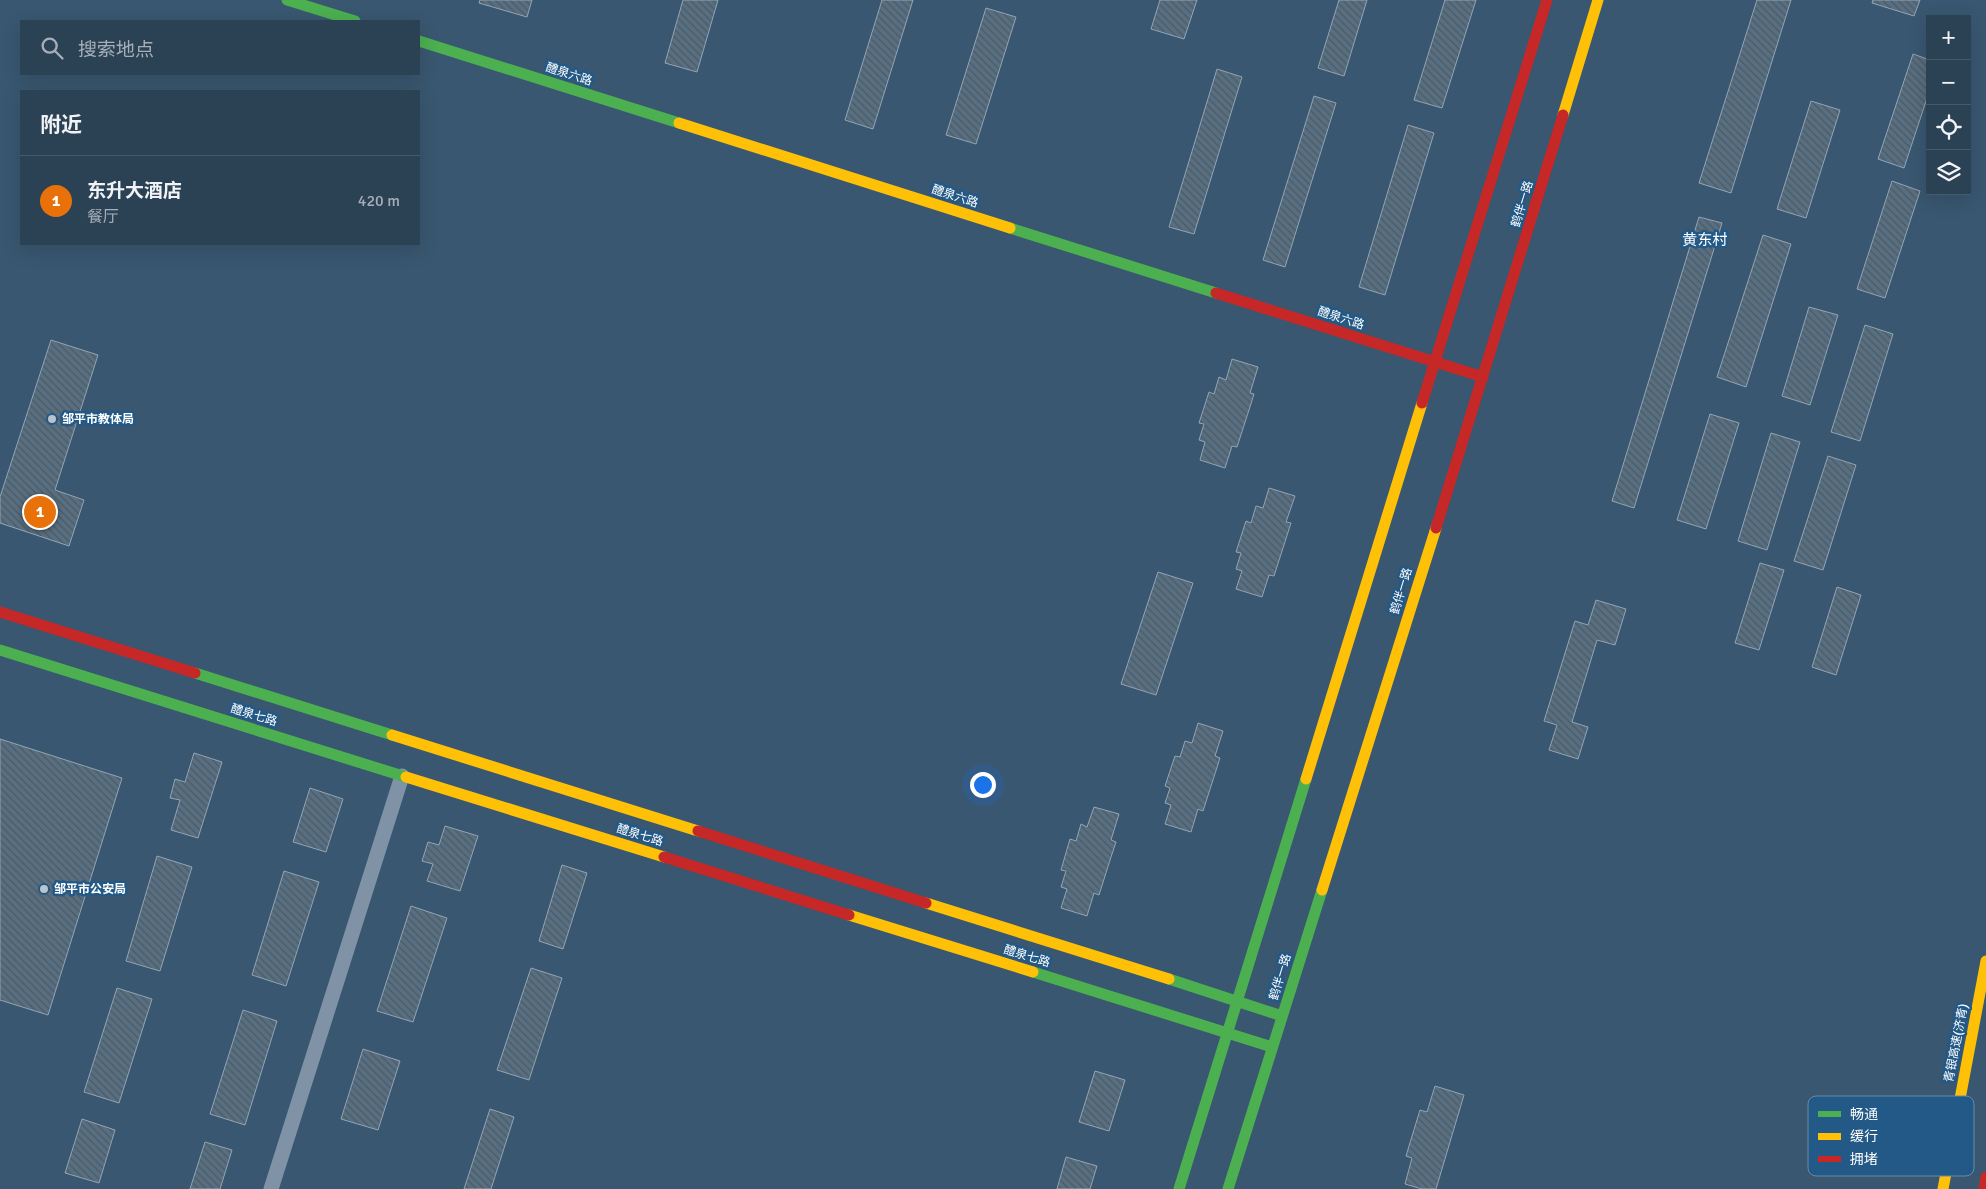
<!DOCTYPE html>
<html lang="zh">
<head>
<meta charset="utf-8">
<style>
  body { margin:0; font-family:Signika,"Noto Sans SC",sans-serif; background:#374c5e; color:#f1f3f6 }
  .controls { position:absolute; right:15px; top:15px; display:grid; overflow:hidden; border-radius:0px; box-shadow:0 5px 20px #0002 }
  .controls button { width:45px; height:45px; display:grid; place-items:center; padding:0; border:0; border-bottom:1px solid #475a6b; background:#2b4154; color:#f1f3f6; font:25px sans-serif }
  .you { position:absolute; left:982px; top:784px; width:18px; height:18px; margin:-12px; border:4px solid #fff; border-radius:50%; background:#1a73e8; box-shadow:0 0 0 8px #1a73e833 }
  .badge { display:grid; place-items:center; width:32px; height:32px; border-radius:50%; background:#e797bd; color:#fff; font-size:16px; font-weight:700 }
  .pin { position:absolute; translate:-50% -50%; border:2px solid #fff; box-shadow:0 1px 5px #0006 }
  .list { margin:0; padding:0; list-style:none }
  h2 { display:flex; justify-content:space-between; align-items:center; height:65px; margin:0; padding:0 20px; font-size:21px }
  h2 small { font-size:16px; font-weight:400; color:#a6afb8 }
  .list li { display:grid; grid-template-columns:32px 1fr auto; gap:15px; align-items:center; box-sizing:border-box; height:90px; padding:0 20px; border-top:1px solid #475a6b }
  .list b { display:block; font-size:19px; white-space:nowrap }
  .list p { margin:0; font-size:16px; white-space:nowrap; color:#a6afb8 }
  .list em { font-size:16px; font-style:normal; color:#a6afb8 }
  .icon { flex:none; width:28px; height:28px; fill:none; stroke:currentColor; stroke-width:2; stroke-linecap:round; stroke-linejoin:round }
  .map { position:relative; flex:none; width:1986px; height:1189px; overflow:hidden }
  .search { position:absolute; background:#2b4154; box-shadow:0 5px 20px #0002; left:20px; top:20px; width:400px; height:55px; display:flex; align-items:center; gap:12px; box-sizing:border-box; padding:0 18px; border-radius:0px; color:#a6afb8; font-size:19px }
  .panel { position:absolute; background:#2b4154; box-shadow:0 5px 20px #0002; left:20px; top:90px; width:400px; height:155px; border-radius:0px }
  .map>svg:first-child { display:block }
</style>
</head>
<body>
<div class="map">
<svg width="1986" height="1189" viewBox="0 0 1986 1189">
  <defs>
    <pattern id="building-back-hatch" width="6" height="6" patternUnits="userSpaceOnUse" patternTransform="scale(1.25)"><rect width="6" height="6" fill="#576f82"/><path d="M-1 5l2 2M0 0l6 6M5-1l2 2" fill="none" stroke="#50585f"/></pattern>
  </defs>
  <rect width="100%" height="100%" fill="#395770"/>
  <!-- building -->
  <path fill="url(#building-back-hatch)" stroke="#93a5b4" d="M 480,0 L 532,0 L 527,17 L 479,3 Z
    M 683,0 L 718,0 L 697,72 L 665,63 Z
    M 882,0 L 913,0 L 873,129 L 845,120 Z
    M 1160,0 L 1197,0 L 1184,39 L 1151,29 Z
    M 1339,0 L 1367,0 L 1344,76 L 1318,68 Z
    M 1445,0 L 1476,0 L 1442,108 L 1414,100 Z
    M 1757,0 L 1791,0 L 1731,193 L 1699,183 Z
    M 1873,0 L 1920,0 L 1914,16 L 1872,3 Z
    M 986,8 L 1016,17 L 976,144 L 946,135 Z
    M 1913,54 L 1930,60 L 1930,89 L 1904,168 L 1878,159 Z
    M 1217,69 L 1242,77 L 1194,234 L 1169,227 Z
    M 1314,96 L 1336,103 L 1285,267 L 1263,260 Z
    M 1811,101 L 1840,110 L 1806,218 L 1777,209 Z
    M 1408,125 L 1434,133 L 1385,295 L 1359,287 Z
    M 1892,181 L 1920,191 L 1885,298 L 1857,289 Z
    M 1699,217 L 1722,223 L 1634,508 L 1612,501 Z
    M 1763,235 L 1791,244 L 1746,387 L 1717,377 Z
    M 1809,307 L 1838,315 L 1810,405 L 1782,396 Z
    M 1865,325 L 1893,334 L 1860,441 L 1831,432 Z
    M 51,340 L 98,355 L 55,490 L 84,500 L 69,546 L 0,523 L 0,497 Z
    M 1232,359 L 1258,367 L 1250,393 L 1254,394 L 1249,410 L 1237,447 L 1232,446 L 1225,468 L 1200,460 L 1205,442 L 1199,440 L 1204,424 L 1199,423 L 1209,392 L 1214,394 L 1219,377 L 1226,380 Z
    M 1710,414 L 1739,423 L 1706,529 L 1677,520 Z
    M 1771,433 L 1800,442 L 1767,550 L 1738,541 Z
    M 1828,456 L 1856,465 L 1823,570 L 1794,561 Z
    M 1269,488 L 1295,496 L 1286,522 L 1291,523 L 1274,576 L 1269,575 L 1262,597 L 1236,589 L 1242,571 L 1236,569 L 1241,553 L 1236,552 L 1246,521 L 1251,523 L 1256,506 L 1263,508 Z
    M 1760,563 L 1784,570 L 1759,650 L 1735,643 Z
    M 1158,572 L 1193,583 L 1156,695 L 1121,684 Z
    M 1837,587 L 1861,595 L 1836,675 L 1812,667 Z
    M 1596,600 L 1626,609 L 1615,645 L 1597,640 L 1572,722 L 1588,727 L 1578,759 L 1549,750 L 1557,725 L 1544,721 L 1575,621 L 1588,625 Z
    M 1198,723 L 1223,731 L 1215,756 L 1220,758 L 1203,811 L 1198,809 L 1191,832 L 1165,824 L 1171,805 L 1165,803 L 1170,788 L 1165,786 L 1175,756 L 1180,757 L 1185,741 L 1192,743 Z
    M 0,739 L 122,778 L 48,1015 L 0,1000 Z
    M 194,753 L 222,762 L 198,838 L 171,830 L 180,800 L 170,798 L 175,779 L 185,782 Z
    M 310,788 L 343,799 L 326,852 L 293,842 Z
    M 1094,807 L 1119,814 L 1111,840 L 1116,842 L 1111,857 L 1099,895 L 1094,893 L 1087,916 L 1061,908 L 1067,889 L 1061,887 L 1066,871 L 1061,870 L 1070,839 L 1076,841 L 1081,824 L 1087,827 Z
    M 445,826 L 478,836 L 460,891 L 427,881 L 433,864 L 422,861 L 428,842 L 439,845 Z
    M 157,856 L 192,867 L 160,971 L 126,961 Z
    M 562,865 L 587,873 L 563,949 L 539,941 Z
    M 284,871 L 319,882 L 286,986 L 252,975 Z
    M 411,906 L 447,918 L 413,1022 L 377,1011 Z
    M 531,968 L 562,978 L 529,1080 L 497,1070 Z
    M 117,988 L 152,999 L 119,1103 L 84,1092 Z
    M 243,1010 L 277,1021 L 245,1125 L 210,1114 Z
    M 363,1049 L 400,1061 L 378,1130 L 341,1119 Z
    M 1095,1071 L 1125,1080 L 1109,1131 L 1079,1122 Z
    M 1435,1086 L 1464,1095 L 1436,1189 L 1422,1189 L 1405,1184 L 1412,1158 L 1406,1156 L 1420,1110 L 1427,1112 Z
    M 490,1109 L 514,1117 L 491,1189 L 464,1189 Z
    M 82,1119 L 115,1130 L 99,1183 L 65,1173 Z
    M 205,1142 L 232,1150 L 220,1189 L 190,1189 Z
    M 1066,1157 L 1097,1166 L 1090,1189 L 1057,1189 Z"/>
  <g fill="none" stroke-linecap="round" stroke-linejoin="round">
    <!-- street -->
    <path stroke="#8093a6" stroke-width="15" d="M 271,1189 L 402,776"/>
    <!-- fast -->
    <path stroke="#4caf50" stroke-width="11" d="M 287,0 L 355,21
      M 419,41 L 679,123
      M 1010,228 L 1216,293
      M 0,650 L 406,777
      M 195,673 L 392,735
      M 1033,972 L 1272,1047
      M 1169,979 L 1282,1016
      M 1179,1189 L 1306,779
      M 1228,1189 L 1322,890"/>
    <!-- slow -->
    <path stroke="#ffc107" stroke-width="11" d="M 1563,115 L 1598,0
      M 679,123 L 1010,228
      M 392,735 L 698,831
      M 406,777 L 664,857
      M 1306,779 L 1422,403
      M 1322,890 L 1436,528
      M 926,903 L 1169,979
      M 849,915 L 1033,972
      M 1943,1189 L 1986,961"/>
    <!-- jam -->
    <path stroke="#c62828" stroke-width="11" d="M 1216,293 L 1483,377
      M 1422,403 L 1547,0
      M 1436,528 L 1563,115
      M 0,612 L 195,673
      M 698,831 L 926,903
      M 664,857 L 849,915
      M 1984,1189 L 1986,1177"/>
  </g>
  <!-- markers -->
  <g fill="#bac4cd" stroke="#235986" stroke-width="2">
    <circle cx="52" cy="419" r="5"/>
    <circle cx="44" cy="889" r="5"/>
  </g>
  <g text-anchor="middle" stroke-width="5" stroke-linejoin="round" paint-order="stroke">
    <!-- street labels -->
    <g font-size="12" fill="#fff" stroke="#235986">
      <text transform="translate(569 74) rotate(18)" y="4">醴泉六路</text>
      <text transform="translate(955 196) rotate(18)" y="4">醴泉六路</text>
      <text transform="translate(1522 204) rotate(-73)" y="4">鹤伴一路</text>
      <text transform="translate(1341 318) rotate(18)" y="4">醴泉六路</text>
      <text transform="translate(1401 591) rotate(-73)" y="4">鹤伴一路</text>
      <text transform="translate(254 715) rotate(17)" y="4">醴泉七路</text>
      <text transform="translate(640 835) rotate(17)" y="4">醴泉七路</text>
      <text transform="translate(1027 956) rotate(17)" y="4">醴泉七路</text>
      <text transform="translate(1280 977) rotate(-73)" y="4">鹤伴一路</text>
      <text transform="translate(1956 1043) rotate(-79)" y="4">青银高速(济青)</text>
    </g>
    <!-- poi labels -->
    <g font-size="12" font-weight="bold" fill="#fff" stroke="#235986" text-anchor="start">
      <text x="62" y="423">邹平市教体局</text>
      <text x="54" y="893">邹平市公安局</text>
    </g>
    <!-- quarter labels -->
    <g font-size="15" fill="#fff" stroke="#235986">
      <text x="1705" y="245">黄东村</text>
    </g>
  </g>
  <!-- legend -->
  <rect x="1808" y="1096" width="166" height="80" rx="8" fill="#235986" stroke="#658baa" stroke-width="1"/>
  <rect x="1818" y="1111" width="23" height="6" fill="#4caf50"/>
  <rect x="1818" y="1133" width="23" height="7" fill="#ffc107"/>
  <rect x="1818" y="1156" width="23" height="6" fill="#c62828"/>
  <g font-size="14" fill="#fff">
    <text x="1850" y="1119">畅通</text>
    <text x="1850" y="1141">缓行</text>
    <text x="1850" y="1164">拥堵</text>
  </g>
</svg>
<div class="controls">
<button>+</button>
<button>−</button>
<button><svg class="icon" aria-label="locate" viewBox="0 0 24 24"><circle cx="12" cy="12" r="6"/><path d="M12 2v4M12 18v4M2 12h4M18 12h4"/></svg></button>
<button><svg class="icon" aria-label="layers" viewBox="0 0 24 24"><path d="M12 4l9 5-9 5-9-5zM3 14l9 5 9-5"/></svg></button>
</div>
<div class="you"></div>
<div class="pin badge" style="left:40px;top:512px;background:#e8710a">1</div>
<div class="search"><svg class="icon" aria-label="search" viewBox="0 0 24 24"><circle cx="10" cy="10" r="6"/><path d="M15 15l6 6"/></svg>搜索地点</div>
<section class="panel">
<h2>附近<small></small></h2>
<ul class="list">
<li><span class="badge" style="background:#e8710a">1</span><div><b>东升大酒店</b><p>餐厅</p></div><em>420 m</em></li>
</ul>
</section>
</div>
</body>
</html>
